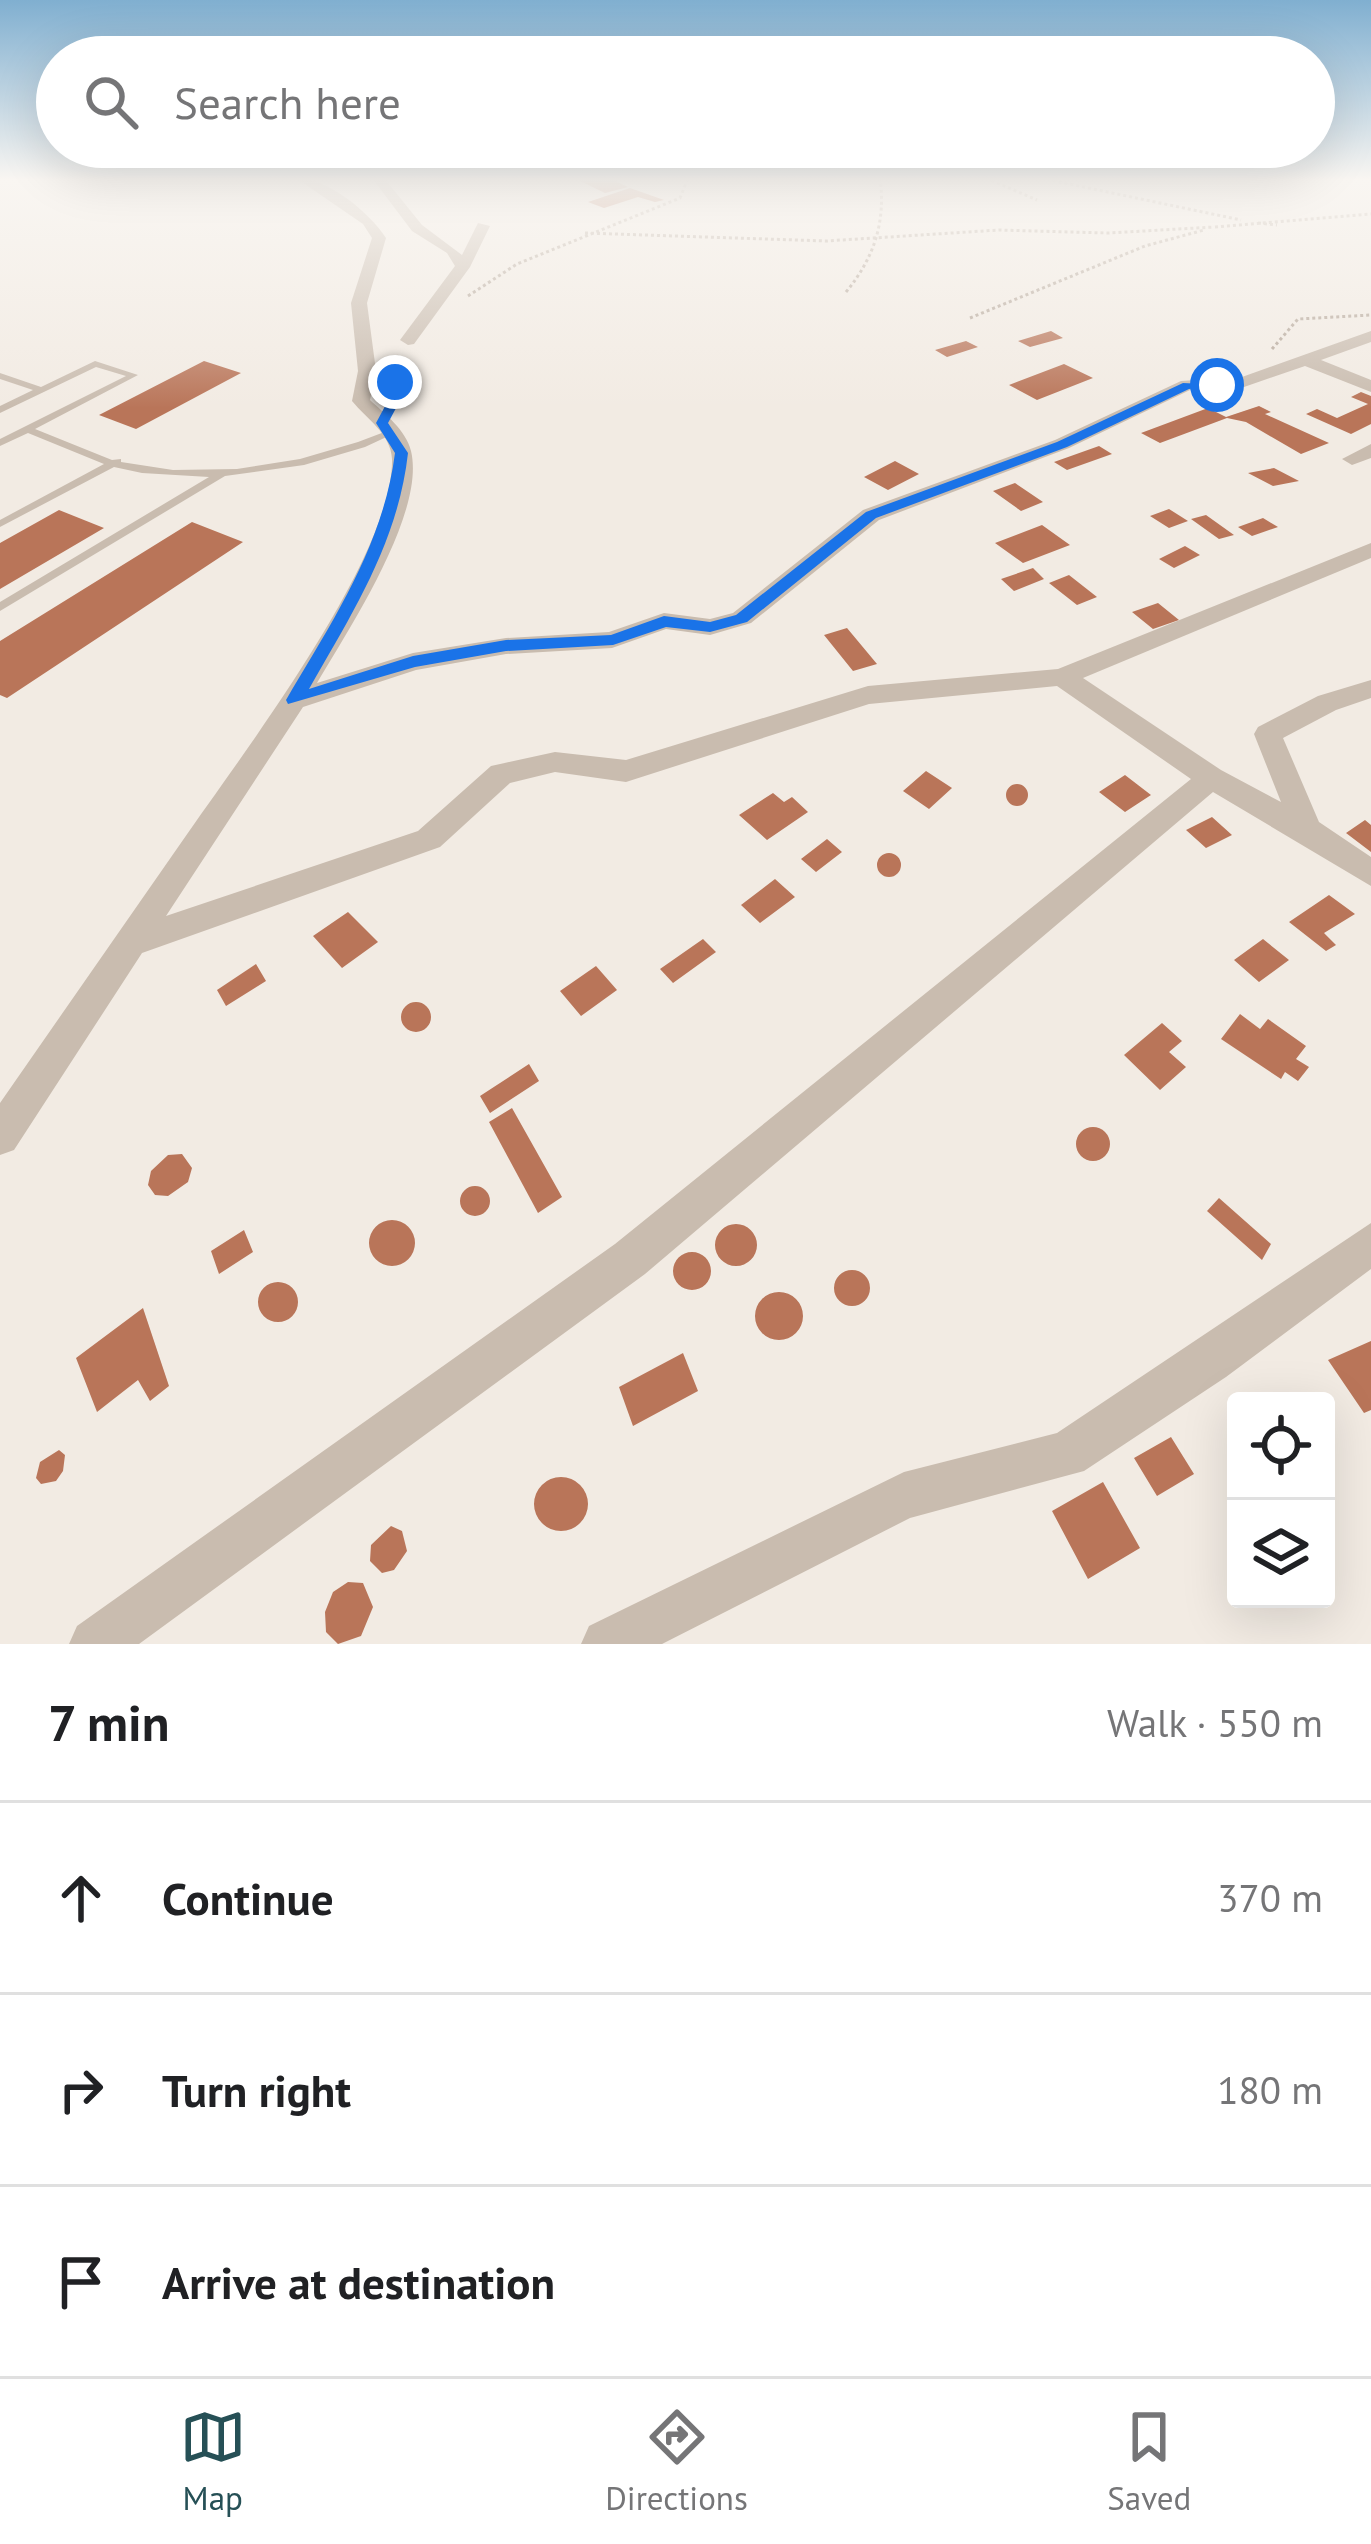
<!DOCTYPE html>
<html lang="en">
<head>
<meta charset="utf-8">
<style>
  body { margin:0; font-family:"PT Sans",sans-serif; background:#f2f2f2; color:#202124 }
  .controls { position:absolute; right:36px; bottom:36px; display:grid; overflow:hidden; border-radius:12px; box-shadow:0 12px 48px #0002 }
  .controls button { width:108px; height:108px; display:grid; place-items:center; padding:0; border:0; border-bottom:3px solid #e0e0e0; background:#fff; color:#202124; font:60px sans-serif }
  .stop { position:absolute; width:36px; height:36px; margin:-27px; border:9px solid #1a73e8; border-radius:50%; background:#fff }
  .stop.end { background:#1a73e8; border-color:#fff; box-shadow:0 3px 12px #0008 }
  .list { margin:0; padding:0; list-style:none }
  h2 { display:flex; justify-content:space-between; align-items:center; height:156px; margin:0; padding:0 48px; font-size:51px }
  h2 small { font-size:39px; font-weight:400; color:#757577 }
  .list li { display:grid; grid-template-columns:78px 1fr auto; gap:36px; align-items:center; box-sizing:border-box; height:192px; padding:0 48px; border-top:3px solid #e0e0e0 }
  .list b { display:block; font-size:45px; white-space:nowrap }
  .list em { font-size:39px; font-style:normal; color:#757577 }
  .icon { flex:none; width:66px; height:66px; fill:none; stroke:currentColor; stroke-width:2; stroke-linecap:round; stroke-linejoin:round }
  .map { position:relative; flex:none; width:1371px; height:1644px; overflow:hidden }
  .search { position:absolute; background:#fff; box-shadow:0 12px 48px #0002; left:36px; right:36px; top:36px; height:132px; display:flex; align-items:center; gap:30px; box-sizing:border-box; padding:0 42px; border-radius:66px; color:#757577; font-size:45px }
  .sheet { height:732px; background:#fff }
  nav { display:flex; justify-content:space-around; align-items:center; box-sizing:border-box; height:168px; border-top:3px solid #e0e0e0; background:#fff; font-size:33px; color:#757577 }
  nav a { display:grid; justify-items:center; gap:6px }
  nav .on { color:#265056 }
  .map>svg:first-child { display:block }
</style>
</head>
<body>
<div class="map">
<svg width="1371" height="1644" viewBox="0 0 1371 1644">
  <rect width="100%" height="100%" fill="#f2ebe3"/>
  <!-- building -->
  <path fill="#b97559" d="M 574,178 L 609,178 L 628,187 L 605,193 Z
    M 630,188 L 664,200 L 655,202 L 638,197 L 604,208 L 588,202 Z
    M 1051,331 L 1063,338 L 1030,347 L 1018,341 Z
    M 966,341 L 978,347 L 947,357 L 935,350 Z
    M 204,361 L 241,373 L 136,429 L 99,415 Z
    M 1064,364 L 1093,378 L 1037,400 L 1009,385 Z
    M 1361,392 L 1371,396 L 1371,424 L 1351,434 L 1306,414 L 1317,409 L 1337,418 L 1368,404 L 1351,397 Z
    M 1259,406 L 1271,412 L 1265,414 L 1329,443 L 1301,454 L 1246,422 L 1227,418 L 1160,443 L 1141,433 L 1208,408 L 1226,417 Z
    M 1099,446 L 1112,454 L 1067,470 L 1054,462 Z
    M 895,461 L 919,474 L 888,490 L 864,477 Z
    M 1274,468 L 1299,481 L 1273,486 L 1248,473 Z
    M 1015,483 L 1043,502 L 1021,511 L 993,491 Z
    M 1169,509 L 1188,521 L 1169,528 L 1150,516 Z
    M 59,510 L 104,528 L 0,589 L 0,543 Z
    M 1206,515 L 1234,535 L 1219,539 L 1191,519 Z
    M 1263,518 L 1278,527 L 1252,536 L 1238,527 Z
    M 192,522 L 243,542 L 7,698 L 0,695 L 0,641 Z
    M 1042,525 L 1070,545 L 1023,563 L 995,543 Z
    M 1185,546 L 1200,555 L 1174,568 L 1159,559 Z
    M 1033,568 L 1044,579 L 1014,591 L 1001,579 Z
    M 1069,575 L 1097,597 L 1077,605 L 1049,583 Z
    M 1158,603 L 1179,620 L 1153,629 L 1132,612 Z
    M 847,628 L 877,664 L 853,671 L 824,635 Z
    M 926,771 L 952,788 L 929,809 L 903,791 Z
    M 1125,775 L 1151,795 L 1125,812 L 1099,792 Z
    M1006 795a11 11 0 1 1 22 0a11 11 0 1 1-22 0Z
    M 773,793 L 784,802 L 792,797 L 808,812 L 767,840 L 739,815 Z
    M 1212,817 L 1232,835 L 1206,848 L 1186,830 Z
    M 1365,820 L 1371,825 L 1371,852 L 1346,833 Z
    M 827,839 L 842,852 L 816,872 L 801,859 Z
    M877 865a12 12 0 1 1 24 0a12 12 0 1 1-24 0Z
    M 775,879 L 795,897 L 760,923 L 741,905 Z
    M 1329,895 L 1355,914 L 1324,933 L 1336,945 L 1326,951 L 1289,922 Z
    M 348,912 L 378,942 L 342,968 L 313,936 Z
    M 703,939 L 716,952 L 673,983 L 660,969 Z
    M 1263,939 L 1289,960 L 1259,982 L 1234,960 Z
    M 256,964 L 266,981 L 226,1006 L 217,990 Z
    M 596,966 L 617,990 L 581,1016 L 560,991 Z
    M401 1017a15 15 0 1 1 30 0a15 15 0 1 1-30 0Z
    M 1240,1014 L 1260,1029 L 1268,1019 L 1306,1046 L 1296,1059 L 1309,1067 L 1298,1081 L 1285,1072 L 1281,1079 L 1221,1039 Z
    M 1162,1023 L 1182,1041 L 1169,1052 L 1186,1067 L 1160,1090 L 1124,1055 Z
    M 529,1064 L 539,1081 L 490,1113 L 480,1096 Z
    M 512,1108 L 562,1197 L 538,1213 L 489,1122 Z
    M1076 1144a17 17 0 1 1 34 0a17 17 0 1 1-34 0Z
    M 182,1154 L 192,1168 L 188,1182 L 168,1196 L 155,1195 L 148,1185 L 151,1171 L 168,1155 Z
    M460 1201a15 15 0 1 1 30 0a15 15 0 1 1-30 0Z
    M 1219,1198 L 1271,1244 L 1262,1260 L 1207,1211 Z
    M369 1243a23 23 0 1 1 46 0a23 23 0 1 1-46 0Z
    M715 1245a21 21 0 1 1 42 0a21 21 0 1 1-42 0Z
    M 244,1230 L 253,1252 L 219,1274 L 211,1251 Z
    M673 1271a19 19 0 1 1 38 0a19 19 0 1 1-38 0Z
    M834 1288a18 18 0 1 1 36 0a18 18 0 1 1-36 0Z
    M258 1302a20 20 0 1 1 40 0a20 20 0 1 1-40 0Z
    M755 1316a24 24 0 1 1 48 0a24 24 0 1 1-48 0Z
    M 143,1308 L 169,1386 L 150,1401 L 138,1380 L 97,1412 L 76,1358 Z
    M 1371,1341 L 1371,1410 L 1364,1413 L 1328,1360 Z
    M 683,1353 L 698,1391 L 633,1426 L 619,1387 Z
    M 1171,1437 L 1194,1474 L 1157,1496 L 1134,1458 Z
    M 59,1450 L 65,1455 L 63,1471 L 56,1481 L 41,1484 L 36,1478 L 40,1462 Z
    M534 1504a27 27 0 1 1 54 0a27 27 0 1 1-54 0Z
    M 1103,1482 L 1140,1548 L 1088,1579 L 1052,1511 Z
    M 391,1526 L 402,1531 L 407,1551 L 394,1570 L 382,1573 L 370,1561 L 371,1545 Z
    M 348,1582 L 363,1583 L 373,1607 L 361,1636 L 338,1644 L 326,1632 L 325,1612 L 333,1592 Z"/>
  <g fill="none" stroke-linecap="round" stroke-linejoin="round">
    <!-- path -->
    <path stroke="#b5a79a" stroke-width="3" stroke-dasharray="3 3" stroke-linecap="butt" d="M 986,178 L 1037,200
      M 1041,178 L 1241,220
      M 1258,223 L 1277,225
      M 1215,227 L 1371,214
      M 585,233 L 826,241 L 999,230 L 1108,233 L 1214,227
      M 846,292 C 874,258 886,222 880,178
      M 468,296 L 517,264 L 680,198 L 688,178
      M 970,318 L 1145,246 L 1204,230
      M 1272,349 L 1298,319 L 1371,315
      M 393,405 L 395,382 L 389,368 L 398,355"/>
    <!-- service -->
    <path fill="#c9bcaf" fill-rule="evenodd" d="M 95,361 L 138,375 L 35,429 L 102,456 L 112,460 L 121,459 L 121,462 L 173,470 L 237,469 L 300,459 L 358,442 L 387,431 L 395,433 L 365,447 L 304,465 L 225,476 L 0,611 L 0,602 L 209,477 L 142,473 L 114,467 L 0,527 L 0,520 L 104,464 L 28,433 L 0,446 L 0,439 L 126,376 L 96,367 L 0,413 L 0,406 L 33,390 L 0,379 L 0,373 L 41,387 Z"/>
    <!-- minor -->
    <path fill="#c9bcaf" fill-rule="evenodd" d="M 296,178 C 327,177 370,213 386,238 L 367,303 L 376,371 L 370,400 C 385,414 406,430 411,451 C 426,513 348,630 317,683 L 413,653 L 506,638 L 609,632 L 664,613 L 710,619 L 733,613 L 863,510 L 1055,440 L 1181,381 L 1242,377 L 1371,331 L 1371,342 L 1321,360 L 1371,380 L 1371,392 L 1305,366 L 1244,387 L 1190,390 L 1069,448 L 879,520 L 751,623 L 710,635 L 666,629 L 612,648 L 506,654 L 416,670 L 303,707 L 166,916 L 418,831 L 491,766 L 555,752 L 626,760 L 868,686 L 1058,669 L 1371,543 L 1371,558 L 1083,678 L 1221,770 L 1281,802 L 1254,734 L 1258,727 L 1318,696 L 1371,680 L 1371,698 L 1336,710 L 1283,738 L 1319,822 L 1371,857 L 1371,886 L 1213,792 L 645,1274 L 139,1644 L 69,1644 L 77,1626 L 615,1244 L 1191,779 L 1057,686 L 869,704 L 626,782 L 555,772 L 510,783 L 440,847 L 142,953 L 14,1150 L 0,1155 L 0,1103 C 61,1015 122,928 183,840 C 240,757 394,557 392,459 C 391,434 367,419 352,401 L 358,371 L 351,303 L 372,238 L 363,224 Z
      M 372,178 L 384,178 L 422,225 L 462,255 L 478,223 L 490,226 L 470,267 L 414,344 L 408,345 L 400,340 L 455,266 L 447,253 L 412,231 Z
      M 1371,444 L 1371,458 L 1352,465 L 1342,459 Z
      M 1371,1223 L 1371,1269 L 1226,1377 L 1084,1471 L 910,1518 L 662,1644 L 581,1644 L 589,1626 L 904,1472 L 1057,1433 Z"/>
  </g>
  <!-- sky -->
  <linearGradient id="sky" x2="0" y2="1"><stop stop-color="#80afd0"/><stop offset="0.44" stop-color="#f9f6f2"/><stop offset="1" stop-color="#f9f6f2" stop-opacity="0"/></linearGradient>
  <rect width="1371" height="408" fill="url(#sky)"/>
  <!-- route -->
  <path fill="#1a73e8" d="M 391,379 L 401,382 L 402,397 L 388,423 L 408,453 C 398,542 353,612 309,689 L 413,656 L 506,640 L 611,635 L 664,616 L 710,622 L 736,615 L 866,512 L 1057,442 L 1183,383 L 1223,385 L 1189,389 L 1067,447 L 876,518 L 747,622 L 710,632 L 666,627 L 613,645 L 506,651 L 415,667 L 288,704 L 286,700 C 333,620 383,546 395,453 L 376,423 L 390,397 Z"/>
</svg>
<div class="controls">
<button><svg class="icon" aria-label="locate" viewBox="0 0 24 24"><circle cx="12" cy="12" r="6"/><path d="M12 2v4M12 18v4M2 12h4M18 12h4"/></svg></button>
<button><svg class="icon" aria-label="layers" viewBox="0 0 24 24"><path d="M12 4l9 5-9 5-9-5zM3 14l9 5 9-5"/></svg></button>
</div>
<div class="stop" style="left:1217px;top:385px"></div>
<div class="stop end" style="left:395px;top:382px"></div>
<div class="search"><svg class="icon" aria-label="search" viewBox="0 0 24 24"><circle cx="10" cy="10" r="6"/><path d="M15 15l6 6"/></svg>Search here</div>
</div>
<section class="sheet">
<h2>7 min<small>Walk · 550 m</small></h2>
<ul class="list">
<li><svg class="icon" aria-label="ahead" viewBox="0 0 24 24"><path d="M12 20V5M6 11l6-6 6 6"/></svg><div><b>Continue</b></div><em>370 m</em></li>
<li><svg class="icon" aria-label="right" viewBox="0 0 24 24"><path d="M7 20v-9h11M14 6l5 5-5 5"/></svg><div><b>Turn right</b></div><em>180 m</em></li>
<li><svg class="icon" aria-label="arrive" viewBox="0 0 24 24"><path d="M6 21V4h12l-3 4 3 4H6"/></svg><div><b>Arrive at destination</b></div></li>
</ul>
</section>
<nav>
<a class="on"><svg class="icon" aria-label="map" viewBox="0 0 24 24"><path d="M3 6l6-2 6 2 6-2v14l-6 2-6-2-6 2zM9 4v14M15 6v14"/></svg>Map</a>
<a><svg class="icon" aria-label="directions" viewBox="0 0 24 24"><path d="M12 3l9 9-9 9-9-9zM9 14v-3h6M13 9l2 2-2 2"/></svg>Directions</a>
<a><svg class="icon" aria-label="saved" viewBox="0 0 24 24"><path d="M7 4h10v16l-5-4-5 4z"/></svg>Saved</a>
</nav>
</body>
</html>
